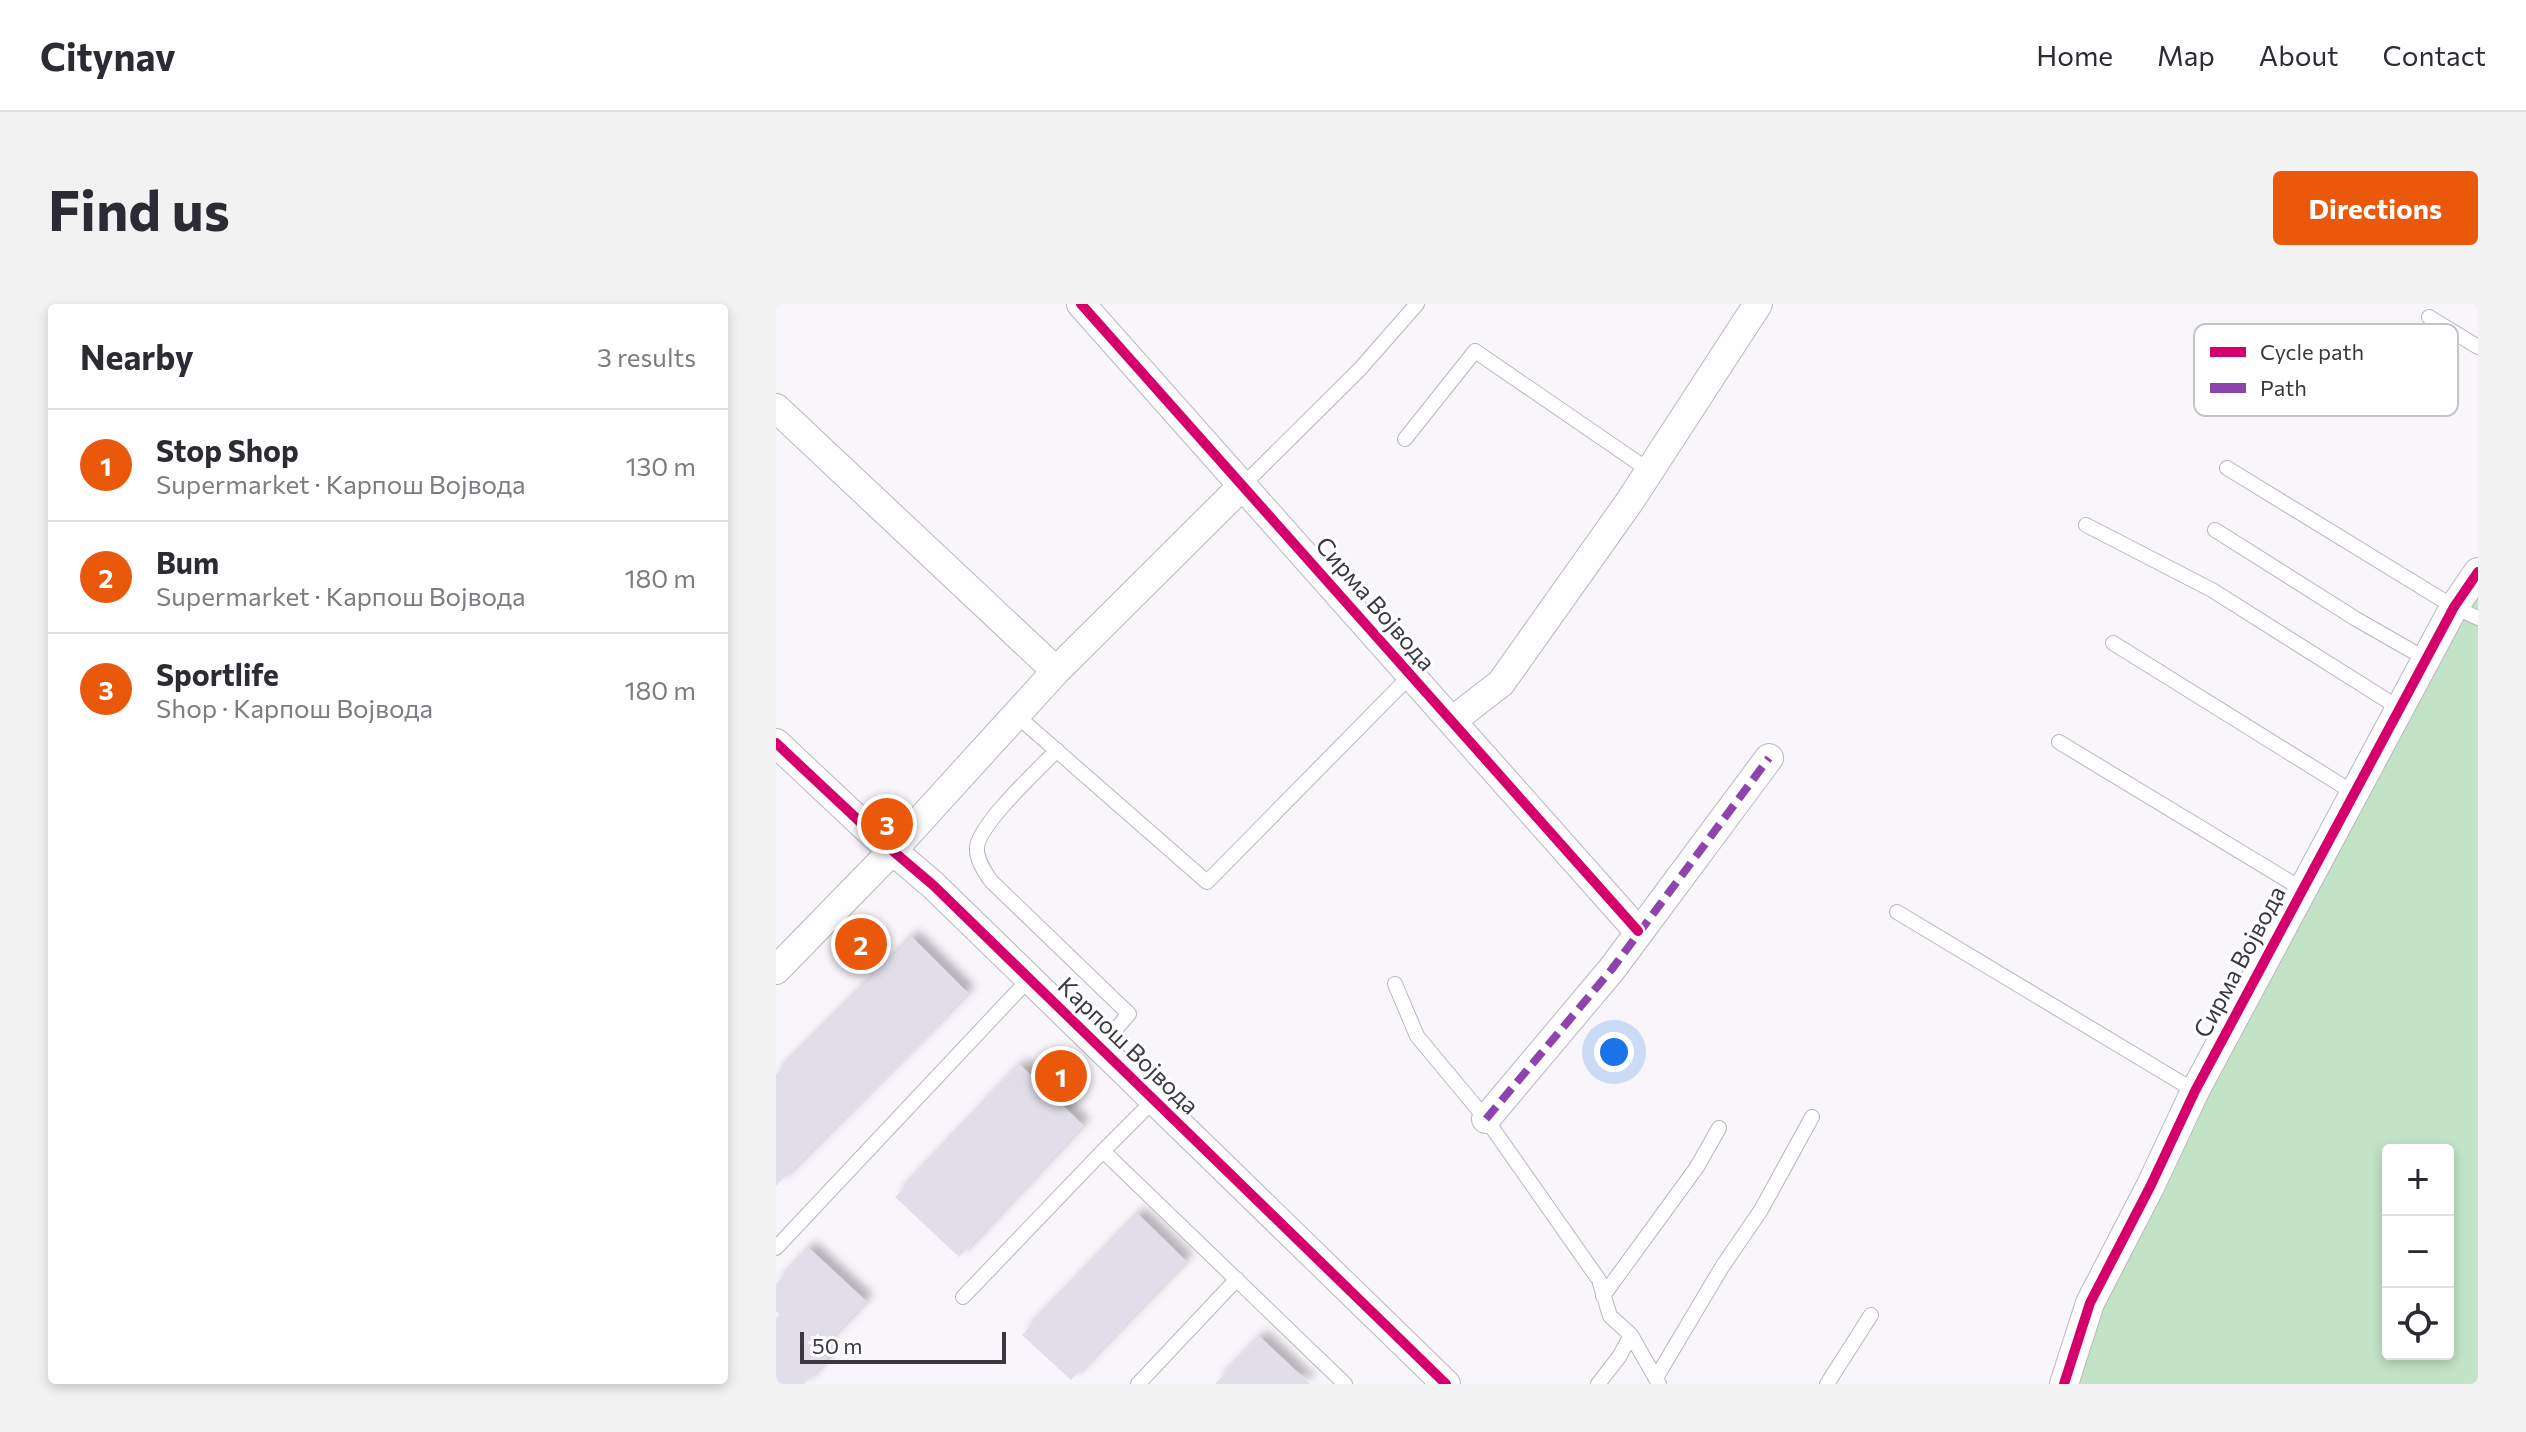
<!DOCTYPE html>
<html lang="en">
<head>
<meta charset="utf-8">
<style>
  body { margin:0; font-family:Commissioner,sans-serif; background:#f2f2f3; color:#2b2b33 }
  .controls { position:absolute; right:24px; bottom:24px; display:grid; overflow:hidden; border-radius:8px; box-shadow:0 4px 12px #0003 }
  .controls button { width:72px; height:72px; display:grid; place-items:center; padding:0; border:0; border-bottom:2px solid #e1e1e2; background:#fff; color:#2b2b33; font:40px sans-serif }
  .scale { position:absolute; left:24px; bottom:20px; width:206px; box-sizing:border-box; padding-left:8px; border:4px solid #3c383f; border-top:0; font-size:22px; line-height:28px; white-space:nowrap; color:#3c383f; -webkit-text-stroke:6px #fff; paint-order:stroke }
  .you { position:absolute; left:838px; top:748px; width:28px; height:28px; margin:-20px; border:6px solid #fff; border-radius:50%; background:#1a73e8; box-shadow:0 0 0 12px #1a73e833 }
  .badge { display:grid; place-items:center; width:52px; height:52px; border-radius:50%; background:#ea580c; color:#fff; font-size:26px; font-weight:700 }
  .pin { position:absolute; translate:-50% -50%; border:4px solid #fff; box-shadow:0 2px 8px #0006 }
  .list { margin:0; padding:0; list-style:none }
  h2 { display:flex; justify-content:space-between; align-items:center; height:104px; margin:0; padding:0 32px; font-size:34px }
  h2 small { font-size:26px; font-weight:400; color:#7c7c81 }
  .list li { display:grid; grid-template-columns:52px 1fr auto; gap:24px; align-items:center; box-sizing:border-box; height:112px; padding:0 32px; border-top:2px solid #e1e1e2 }
  .list b { display:block; font-size:30px; white-space:nowrap }
  .list p { margin:0; font-size:26px; white-space:nowrap; color:#7c7c81 }
  .list em { font-size:26px; font-style:normal; color:#7c7c81 }
  .icon { flex:none; width:44px; height:44px; fill:none; stroke:currentColor; stroke-width:2; stroke-linecap:round; stroke-linejoin:round }
  .map { position:relative; flex:none; width:1702px; height:1080px; overflow:hidden; border-radius:8px }
  header { display:flex; align-items:center; gap:48px; box-sizing:border-box; height:112px; padding:0 40px; background:#fff; border-bottom:2px solid #e1e1e2 }
  header strong { font-size:38px }
  nav { display:flex; gap:44px; margin-inline-start:auto; font-size:28px }
  .intro { display:flex; align-items:center; justify-content:space-between; box-sizing:border-box; height:192px; padding:0 48px }
  h1 { margin:0; font-size:56px }
  .button { padding:20px 36px; border-radius:8px; background:#ea580c; color:#fff; font-size:28px; font-weight:700 }
  main { display:flex; gap:48px; padding:0 48px }
  aside { flex:1; background:#fff; border-radius:8px; box-shadow:0 4px 12px #0003 }
  .map>svg:first-child { display:block }
</style>
</head>
<body>
<header>
<strong>Citynav</strong>
<nav><a>Home</a><a>Map</a><a>About</a><a>Contact</a></nav>
</header>
<div class="intro"><h1>Find us</h1><a class="button">Directions</a></div>
<main>
<aside>
<h2>Nearby<small>3 results</small></h2>
<ul class="list">
<li><span class="badge">1</span><div><b>Stop Shop</b><p>Supermarket · Карпош Војвода</p></div><em>130 m</em></li>
<li><span class="badge">2</span><div><b>Bum</b><p>Supermarket · Карпош Војвода</p></div><em>180 m</em></li>
<li><span class="badge">3</span><div><b>Sportlife</b><p>Shop · Карпош Војвода</p></div><em>180 m</em></li>
</ul>
</aside>
<div class="map">
<svg width="1702" height="1080" viewBox="0 0 1702 1080">
  <defs>
    <filter id="shadow"><feDropShadow dx="7" dy="-7" stdDeviation="4" flood-color="#0004"/></filter>
  </defs>
  <rect width="100%" height="100%" fill="#f8f5fb"/>
  <!-- forest -->
  <path fill="#c2e3c5" fill-rule="evenodd" d="M 1702,268 L 1702,1080 L 1289,1080 L 1314,999 ZM 1612,846 L 1672,846 L 1672,1050 L 1612,1050 Z"/>
  <!-- building -->
  <path fill="#e1dee9" filter="url(#shadow)" d="M 136,633 L 192,689 L 0,882 L 0,770 Z
    M 244,761 L 307,821 L 183,953 L 119,893 Z
    M 362,910 L 410,957 L 295,1076 L 246,1031 Z
    M 33,944 L 90,997 L 43,1047 L 52,1054 L 28,1080 L 0,1080 L 0,1014 L 4,1010 L 0,1007 L 0,980 Z
    M 484,1033 L 534,1080 L 439,1080 Z"/>
  <g fill="none" stroke-linecap="round" stroke-linejoin="round">
    <defs>
      <path id="lane" d="M 1653,13 L 1702,43
        M 629,135 L 699,47 L 874,167
        M 1451,164 L 1678,303 L 1702,314
        M 468,180 L 584,65 L 641,0
        M 1310,221 L 1436,286 L 1623,404
        M 1439,226 L 1580,315 L 1650,355
        M 1337,339 L 1578,489
        M 240,411 L 431,578 L 635,371
        M 1283,438 L 1526,585
        M 281,446 C 262,466 204,519 201,543 C 200,555 208,567 215,577 L 353,710 L 324,743
        M 1121,608 L 1419,787
        M 619,680 L 641,732 L 710,815 L 823,976 L 834,1012 L 855,1031 L 843,1053 L 822,1080
        M 378,796 L 327,847 L 569,1080
        M 0,944 L 254,674
        M 827,992 L 921,863 L 943,824
        M 187,993 L 327,847
        M 855,1031 L 883,1080
        M 880,1074 L 946,963 L 985,906 L 1036,813
        M 362,1080 L 461,975
        M 1051,1080 L 1095,1011"/>
      <path id="street" d="M 305,0 L 862,627
        M 0,104 L 280,367
        M 676,417 L 725,379 L 854,197 L 982,0
        M 0,439 L 97,530 L 157,581 L 670,1080
        M 0,666 L 117,546 L 280,367 L 468,180
        M 710,815 L 836,665 L 993,454
        M 1288,1080 L 1314,999 L 1375,881 L 1419,787 L 1678,303 L 1702,268"/>
    </defs>
    <!-- lane casing -->
    <use href="#lane" stroke="#bab7bc" stroke-width="16"/>
    <!-- street casing -->
    <use href="#street" stroke="#bab7bc" stroke-width="30"/>
    <!-- lane -->
    <use href="#lane" stroke="#fefefe" stroke-width="14"/>
    <!-- street -->
    <use href="#street" stroke="#fefefe" stroke-width="28"/>
    <!-- quiet -->
    <path stroke="#8e44ad" stroke-width="8" stroke-dasharray="16 8" stroke-linecap="butt" d="M 710,815 L 836,665 L 993,454"/>
    <defs>
      <path id="cycleway" d="M 305,0 L 862,627
        M 0,439 L 97,530 L 157,581 L 670,1080
        M 1288,1080 L 1314,999 L 1375,881 L 1419,787 L 1678,303 L 1702,268"/>
    </defs>
    <!-- cycleway casing -->
    <use href="#cycleway" stroke="#fff" stroke-width="15"/>
    <!-- cycleway -->
    <use href="#cycleway" stroke="#d6006c" stroke-width="10"/>
  </g>
  <g text-anchor="middle" stroke-width="6" stroke-linejoin="round" paint-order="stroke">
    <!-- street labels -->
    <g font-size="24" fill="#3c383f" stroke="#fff">
      <text transform="translate(599 300) rotate(49)" y="8">Сирма Војвода</text>
      <text transform="translate(1464 658) rotate(-62)" y="8">Сирма Војвода</text>
      <text transform="translate(352 742) rotate(44)" y="8">Карпош Војвода</text>
    </g>
  </g>
  <!-- legend -->
  <rect x="1418" y="20" width="264" height="92" rx="12" fill="#fff" stroke="#c4c3c5" stroke-width="2"/>
  <rect x="1434" y="43" width="36" height="10" fill="#d6006c"/>
  <rect x="1434" y="79" width="36" height="10" fill="#8e44ad"/>
  <g font-size="22" fill="#3c383f">
    <text x="1484" y="56">Cycle path</text>
    <text x="1484" y="92">Path</text>
  </g>
</svg>
<div class="controls">
<button>+</button>
<button>−</button>
<button><svg class="icon" aria-label="locate" viewBox="0 0 24 24"><circle cx="12" cy="12" r="6"/><path d="M12 2v4M12 18v4M2 12h4M18 12h4"/></svg></button>
</div>
<div class="scale">50 m</div>
<div class="you"></div>
<div class="pin badge" style="left:285px;top:772px">1</div>
<div class="pin badge" style="left:85px;top:640px">2</div>
<div class="pin badge" style="left:111px;top:520px">3</div>
</div>
</main>
</body>
</html>
